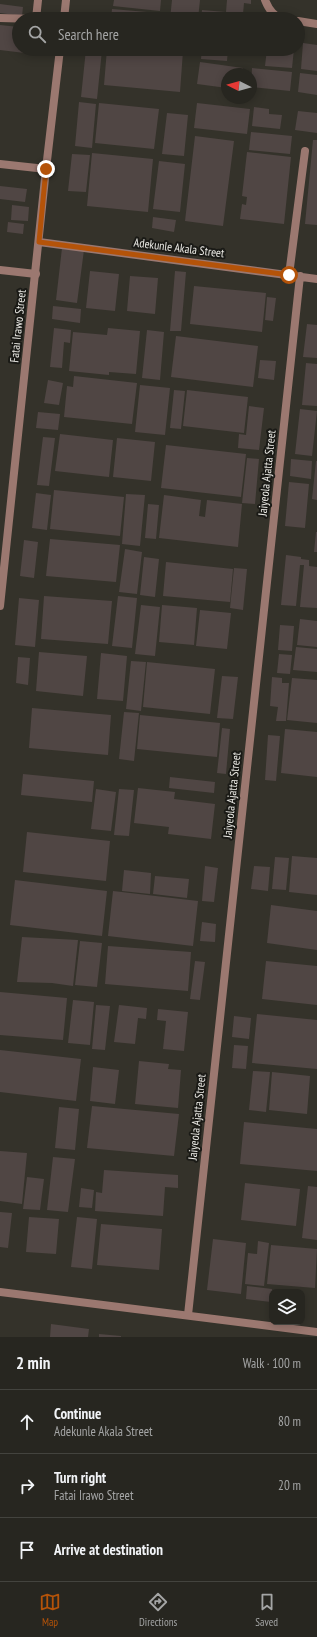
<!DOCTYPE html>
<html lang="en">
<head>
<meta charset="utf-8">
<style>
  body { margin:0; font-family:"PT Sans Narrow",sans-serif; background:#2f2e29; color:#f1f3f6 }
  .controls { position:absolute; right:12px; bottom:12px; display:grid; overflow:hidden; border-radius:8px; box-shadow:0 2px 10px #0003 }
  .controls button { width:36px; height:36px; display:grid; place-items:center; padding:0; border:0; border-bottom:1px solid #43433e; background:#272620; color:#f1f3f6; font:20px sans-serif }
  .compass { position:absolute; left:221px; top:68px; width:36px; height:36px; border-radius:50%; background:#272620; box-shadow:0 2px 10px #0003; rotate:276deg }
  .stop { position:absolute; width:12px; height:12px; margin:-9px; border:3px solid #b45309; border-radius:50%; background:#fff }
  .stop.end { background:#b45309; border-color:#fff; box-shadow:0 1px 4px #0008 }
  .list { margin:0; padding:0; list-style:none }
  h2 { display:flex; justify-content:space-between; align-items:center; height:52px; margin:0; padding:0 16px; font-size:17px }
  h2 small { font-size:13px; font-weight:400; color:#a4a5a5 }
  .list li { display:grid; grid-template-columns:26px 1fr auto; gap:12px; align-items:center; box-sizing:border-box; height:64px; padding:0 16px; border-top:1px solid #43433e }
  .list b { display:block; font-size:15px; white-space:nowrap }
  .list p { margin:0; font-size:13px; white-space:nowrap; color:#a4a5a5 }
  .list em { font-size:13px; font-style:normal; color:#a4a5a5 }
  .icon { flex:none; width:22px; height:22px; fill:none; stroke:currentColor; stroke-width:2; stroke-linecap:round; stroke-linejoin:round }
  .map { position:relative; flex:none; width:317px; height:1337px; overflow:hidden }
  .search { position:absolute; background:#272620; box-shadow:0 2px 10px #0003; left:12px; right:12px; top:12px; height:44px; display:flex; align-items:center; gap:10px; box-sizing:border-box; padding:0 14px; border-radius:22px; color:#a4a5a5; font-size:15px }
  .sheet { height:244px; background:#272620 }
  nav { display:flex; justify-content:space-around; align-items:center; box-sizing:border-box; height:56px; border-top:1px solid #43433e; background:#272620; font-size:11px; color:#a4a5a5 }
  nav a { display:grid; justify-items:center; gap:2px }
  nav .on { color:#b45309 }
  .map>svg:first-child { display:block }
</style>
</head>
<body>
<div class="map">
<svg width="317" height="1337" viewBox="0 0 317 1337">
  <rect width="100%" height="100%" fill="#34322a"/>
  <!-- building -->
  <path fill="#504644" d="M 114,0 L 161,0 L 160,11 L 113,6 Z
    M 172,0 L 200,0 L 198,19 L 170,19 Z
    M 227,0 L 251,0 L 251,4 L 244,3 L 243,14 L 250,14 L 249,19 L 201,19 L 202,10 L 226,12 Z
    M 0,4 L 23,7 L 22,16 L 0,13 Z
    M 112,9 L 159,13 L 159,19 L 111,19 Z
    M 90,14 L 109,16 L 109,19 L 89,19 Z
    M 0,25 L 19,27 L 19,49 L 42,49 L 41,55 L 0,50 Z
    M 303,43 L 317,45 L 317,71 L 301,69 Z
    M 86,49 L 102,50 L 97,99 L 81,97 Z
    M 107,49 L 160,49 L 183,51 L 180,92 L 104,85 Z
    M 202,49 L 228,49 L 227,61 L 201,59 Z
    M 267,49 L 294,49 L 292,68 L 265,66 Z
    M 200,62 L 243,68 L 242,74 L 227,74 L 227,88 L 197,84 Z
    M 252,68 L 292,72 L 290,91 L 251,87 Z
    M 300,73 L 317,75 L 317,95 L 298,92 Z
    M 79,102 L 96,104 L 92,148 L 75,146 Z
    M 99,103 L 159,109 L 154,149 L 95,143 Z
    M 197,103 L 250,109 L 247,134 L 194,128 Z
    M 254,107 L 269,109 L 269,114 L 282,115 L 280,129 L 252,126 Z
    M 298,111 L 317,113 L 317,133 L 295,130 Z
    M 167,113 L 188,115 L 184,156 L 162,154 Z
    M 251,132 L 292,136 L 290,154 L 249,150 Z
    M 195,136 L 234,141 L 223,226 L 185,221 Z
    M 313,140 L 317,140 L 317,225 L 305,224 Z
    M 247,152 L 291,157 L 284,224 L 240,219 L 242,204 L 246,205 L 247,197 L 242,196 Z
    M 92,153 L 153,159 L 148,212 L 87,206 Z
    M 72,154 L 90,155 L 86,192 L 68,191 Z
    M 159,161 L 185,164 L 180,212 L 153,209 Z
    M 0,186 L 27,189 L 25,202 L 0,199 Z
    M 12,205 L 29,207 L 28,221 L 11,220 Z
    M 153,217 L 176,220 L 174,232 L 152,228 Z
    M 8,222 L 24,224 L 23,234 L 7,232 Z
    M 62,248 L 84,250 L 77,303 L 56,300 Z
    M 90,271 L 119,274 L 115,311 L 86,308 Z
    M 175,271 L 186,272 L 181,331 L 170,331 Z
    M 130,276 L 158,278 L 155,314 L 127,311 Z
    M 194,286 L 266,293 L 262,332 L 190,324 Z
    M 267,297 L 276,298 L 273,321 L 265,320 Z
    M 53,306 L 81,309 L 80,323 L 52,319 Z
    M 307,324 L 317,325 L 317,358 L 303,357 Z
    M 54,328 L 71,330 L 70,343 L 64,342 L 62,368 L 50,367 Z
    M 108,328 L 140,331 L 136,374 L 109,372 L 109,375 L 69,371 L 73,332 L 107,335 Z
    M 147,330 L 164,332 L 160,380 L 142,378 Z
    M 176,336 L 258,346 L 253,387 L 171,377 Z
    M 260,360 L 276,361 L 274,380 L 258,378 Z
    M 306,363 L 317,364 L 317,406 L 302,405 Z
    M 74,376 L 137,383 L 132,424 L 64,417 L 67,386 L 73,387 Z
    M 48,380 L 63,383 L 59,405 L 44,403 Z
    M 140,385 L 170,388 L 165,435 L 135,432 Z
    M 174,390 L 185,391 L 181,429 L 170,428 Z
    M 187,390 L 248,397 L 244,433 L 183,426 Z
    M 249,406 L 264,408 L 259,450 L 238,448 L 239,434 L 246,435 Z
    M 300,409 L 317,411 L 312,456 L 295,454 Z
    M 38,412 L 60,414 L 58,430 L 36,428 Z
    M 60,434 L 113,440 L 109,477 L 55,471 Z
    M 43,437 L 55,438 L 49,486 L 37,485 Z
    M 117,438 L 155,442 L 151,481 L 113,477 Z
    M 166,445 L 246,454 L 241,497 L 161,488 Z
    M 247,458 L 259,459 L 255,504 L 242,503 Z
    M 291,459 L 312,461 L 311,479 L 290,476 Z
    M 316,461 L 317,461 L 317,500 L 312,499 Z
    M 289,482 L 309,484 L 305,528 L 285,526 Z
    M 54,490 L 124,497 L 120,536 L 50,529 Z
    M 36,493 L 51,495 L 47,530 L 32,528 Z
    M 126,494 L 145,495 L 140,546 L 122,544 Z
    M 164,495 L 201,500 L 199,516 L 205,517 L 207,500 L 242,504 L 238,547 L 159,538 Z
    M 148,504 L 159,505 L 156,539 L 145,538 Z
    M 316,532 L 317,532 L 317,552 L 314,552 Z
    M 50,539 L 120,545 L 116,582 L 46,576 Z
    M 24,540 L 38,542 L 34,578 L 20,576 Z
    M 125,549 L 142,552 L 137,594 L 119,592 Z
    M 286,555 L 301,557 L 301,559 L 309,560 L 309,566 L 317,567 L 317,608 L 300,607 L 304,565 L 300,565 L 296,606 L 281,605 Z
    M 144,557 L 159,559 L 155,597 L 140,595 Z
    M 166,562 L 233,569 L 230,602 L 163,596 Z
    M 234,568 L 247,569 L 243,610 L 230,608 Z
    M 44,596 L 112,601 L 108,644 L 41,639 Z
    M 118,596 L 137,598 L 132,648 L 112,646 Z
    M 19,598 L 39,600 L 35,647 L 15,645 Z
    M 141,605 L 160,607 L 155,656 L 135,654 Z
    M 162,605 L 197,608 L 194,645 L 159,642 Z
    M 200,610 L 231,613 L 227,649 L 196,646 Z
    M 300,619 L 317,621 L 317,647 L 297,645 Z
    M 280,625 L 294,626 L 292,651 L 278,650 Z
    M 296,647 L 317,649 L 317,672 L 293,670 Z
    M 39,652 L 87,656 L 83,696 L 36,691 Z
    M 101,653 L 127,656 L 123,701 L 97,699 Z
    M 279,654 L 292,655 L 290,674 L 277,673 Z
    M 18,657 L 30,658 L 28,685 L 16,683 Z
    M 131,661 L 146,662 L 141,711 L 126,709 Z
    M 147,662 L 215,669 L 210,714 L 143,707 Z
    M 222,676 L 238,677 L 233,719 L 217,718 Z
    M 272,677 L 282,678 L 282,683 L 289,683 L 286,721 L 276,721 L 278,707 L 270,706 Z
    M 292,678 L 317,680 L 317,723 L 287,720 Z
    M 32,708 L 111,715 L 108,755 L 29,748 Z
    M 124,712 L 139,713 L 134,761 L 119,759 Z
    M 140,715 L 220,723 L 217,757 L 137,749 Z
    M 222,728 L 230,729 L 226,774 L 217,773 Z
    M 285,729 L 317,732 L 317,777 L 281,773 Z
    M 268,735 L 280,736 L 276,781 L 265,780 Z
    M 23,774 L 94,781 L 92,802 L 21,795 Z
    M 170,777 L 215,782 L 214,793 L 169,788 Z
    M 138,788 L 175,792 L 174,799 L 215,804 L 211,839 L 168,834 L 169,827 L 134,823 Z
    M 96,789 L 116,792 L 111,831 L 91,829 Z
    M 119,789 L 134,790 L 129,836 L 114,835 Z
    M 27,832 L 110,841 L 106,881 L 23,872 Z
    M 292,856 L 317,858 L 317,895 L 289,892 Z
    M 275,857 L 289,858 L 286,890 L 272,889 Z
    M 205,866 L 218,868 L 214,902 L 202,901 Z
    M 254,866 L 270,867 L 268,891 L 251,889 Z
    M 124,870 L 151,873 L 150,894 L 122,891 Z
    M 155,876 L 189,879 L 187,898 L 153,894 Z
    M 15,880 L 107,891 L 102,936 L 10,925 Z
    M 113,891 L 198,901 L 193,946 L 108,936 Z
    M 271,905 L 317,911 L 317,950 L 267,943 Z
    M 202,922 L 216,924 L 215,942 L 200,941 Z
    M 22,937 L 78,940 L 73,986 L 52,983 L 17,982 Z
    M 80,941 L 102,943 L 97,987 L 75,985 Z
    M 108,946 L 191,952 L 188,991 L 105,984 Z
    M 195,961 L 205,962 L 200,1000 L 190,999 Z
    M 266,961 L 317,966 L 317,1005 L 262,999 Z
    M 0,992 L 67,998 L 63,1040 L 0,1035 Z
    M 73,1000 L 94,1002 L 90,1045 L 68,1043 Z
    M 96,1005 L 110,1006 L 105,1050 L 92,1049 Z
    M 119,1005 L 147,1008 L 146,1019 L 138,1018 L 135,1044 L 114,1042 Z
    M 158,1009 L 188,1012 L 184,1051 L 163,1049 L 166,1021 L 157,1020 Z
    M 257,1014 L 317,1020 L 317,1069 L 252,1063 Z
    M 234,1016 L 251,1018 L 249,1039 L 232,1037 Z
    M 234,1045 L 248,1046 L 246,1069 L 232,1068 Z
    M 0,1050 L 81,1059 L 76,1101 L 0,1092 Z
    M 139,1061 L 169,1064 L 168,1069 L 181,1070 L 178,1108 L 135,1104 Z
    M 93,1067 L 119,1070 L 115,1104 L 90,1101 Z
    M 253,1071 L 270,1072 L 266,1112 L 249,1110 Z
    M 272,1072 L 310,1076 L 307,1114 L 269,1110 Z
    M 92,1106 L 179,1114 L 174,1156 L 87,1148 Z
    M 59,1107 L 79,1109 L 75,1150 L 55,1148 Z
    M 244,1122 L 317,1129 L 317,1171 L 240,1164 Z
    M 0,1151 L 27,1153 L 22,1204 L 0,1201 Z
    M 53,1157 L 75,1159 L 68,1212 L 47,1210 Z
    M 104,1170 L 178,1175 L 178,1188 L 165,1187 L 163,1216 L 95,1211 L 96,1192 L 102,1193 Z
    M 27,1177 L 44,1179 L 40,1210 L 23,1209 Z
    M 245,1183 L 300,1189 L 296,1226 L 241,1220 Z
    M 308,1186 L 317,1187 L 317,1240 L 302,1238 Z
    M 81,1188 L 94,1190 L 92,1208 L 79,1207 Z
    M 0,1212 L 12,1213 L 8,1248 L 0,1247 Z
    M 29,1217 L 59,1219 L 56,1254 L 26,1252 Z
    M 77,1217 L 97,1219 L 92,1269 L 71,1267 Z
    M 101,1224 L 162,1229 L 159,1270 L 97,1265 Z
    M 213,1239 L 246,1243 L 241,1294 L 207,1290 Z
    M 258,1241 L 269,1243 L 264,1286 L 245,1284 L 248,1253 L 257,1254 Z
    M 271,1245 L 317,1249 L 315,1288 L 267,1284 Z
    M 247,1286 L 272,1289 L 271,1302 L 246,1299 Z
    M 51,1324 L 89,1329 L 88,1337 L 50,1337 Z
    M 99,1334 L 121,1336 L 121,1337 L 99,1337 Z"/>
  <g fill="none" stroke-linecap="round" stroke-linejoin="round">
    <!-- lane -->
    <path stroke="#9b7870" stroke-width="8" d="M 0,18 L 36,19 L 38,0
      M 0,270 L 36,274
      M 289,275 L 305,151"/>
    <!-- street -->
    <path stroke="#9b7870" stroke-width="8" d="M 265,0 C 269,10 274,17 285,19
      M 64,19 L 66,0
      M 298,21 L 317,24
      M 0,164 L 46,169
      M 39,242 L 317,279
      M 0,606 L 46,169 L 60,49
      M 0,1292 L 317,1332
      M 188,1315 L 300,276"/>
  </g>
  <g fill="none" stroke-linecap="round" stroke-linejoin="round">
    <!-- route -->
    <path stroke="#b45309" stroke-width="5" d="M 46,169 L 39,242 L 289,275"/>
  </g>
  <g text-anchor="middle" stroke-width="4" stroke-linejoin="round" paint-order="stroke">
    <!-- street labels -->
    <g font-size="12" fill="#ecebe6" stroke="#1a1a16">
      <text transform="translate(179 248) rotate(7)" y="4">Adekunle Akala Street</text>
      <text transform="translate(18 326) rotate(-84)" y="4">Fatai Irawo Street</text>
      <text transform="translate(267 473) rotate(-84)" y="4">Jaiyeola Ajatta Street</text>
      <text transform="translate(232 795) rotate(-84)" y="4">Jaiyeola Ajatta Street</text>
      <text transform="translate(197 1117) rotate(-84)" y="4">Jaiyeola Ajatta Street</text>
    </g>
  </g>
</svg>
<div class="controls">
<button><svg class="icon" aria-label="layers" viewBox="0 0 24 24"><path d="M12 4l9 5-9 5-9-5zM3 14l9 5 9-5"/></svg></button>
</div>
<svg class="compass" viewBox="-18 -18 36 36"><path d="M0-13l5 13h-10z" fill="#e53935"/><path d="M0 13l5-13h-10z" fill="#a4a5a5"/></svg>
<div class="stop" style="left:289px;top:275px"></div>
<div class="stop end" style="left:46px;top:169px"></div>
<div class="search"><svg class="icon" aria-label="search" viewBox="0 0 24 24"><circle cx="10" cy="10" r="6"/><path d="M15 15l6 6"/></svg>Search here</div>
</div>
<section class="sheet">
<h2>2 min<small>Walk · 100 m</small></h2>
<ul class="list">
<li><svg class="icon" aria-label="ahead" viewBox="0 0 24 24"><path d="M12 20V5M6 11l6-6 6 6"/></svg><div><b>Continue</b><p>Adekunle Akala Street</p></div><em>80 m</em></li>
<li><svg class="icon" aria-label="right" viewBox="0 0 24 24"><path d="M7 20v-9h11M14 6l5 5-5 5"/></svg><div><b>Turn right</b><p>Fatai Irawo Street</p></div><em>20 m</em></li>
<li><svg class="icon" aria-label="arrive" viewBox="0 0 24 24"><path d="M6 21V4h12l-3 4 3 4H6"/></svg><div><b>Arrive at destination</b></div></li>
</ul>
</section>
<nav>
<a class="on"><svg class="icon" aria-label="map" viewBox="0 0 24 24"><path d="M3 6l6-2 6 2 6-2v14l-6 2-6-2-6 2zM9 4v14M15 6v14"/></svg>Map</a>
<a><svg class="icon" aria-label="directions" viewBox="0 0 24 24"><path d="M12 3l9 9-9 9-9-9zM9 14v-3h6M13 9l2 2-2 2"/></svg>Directions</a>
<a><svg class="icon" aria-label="saved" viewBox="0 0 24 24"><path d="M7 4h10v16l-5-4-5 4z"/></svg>Saved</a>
</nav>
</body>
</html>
